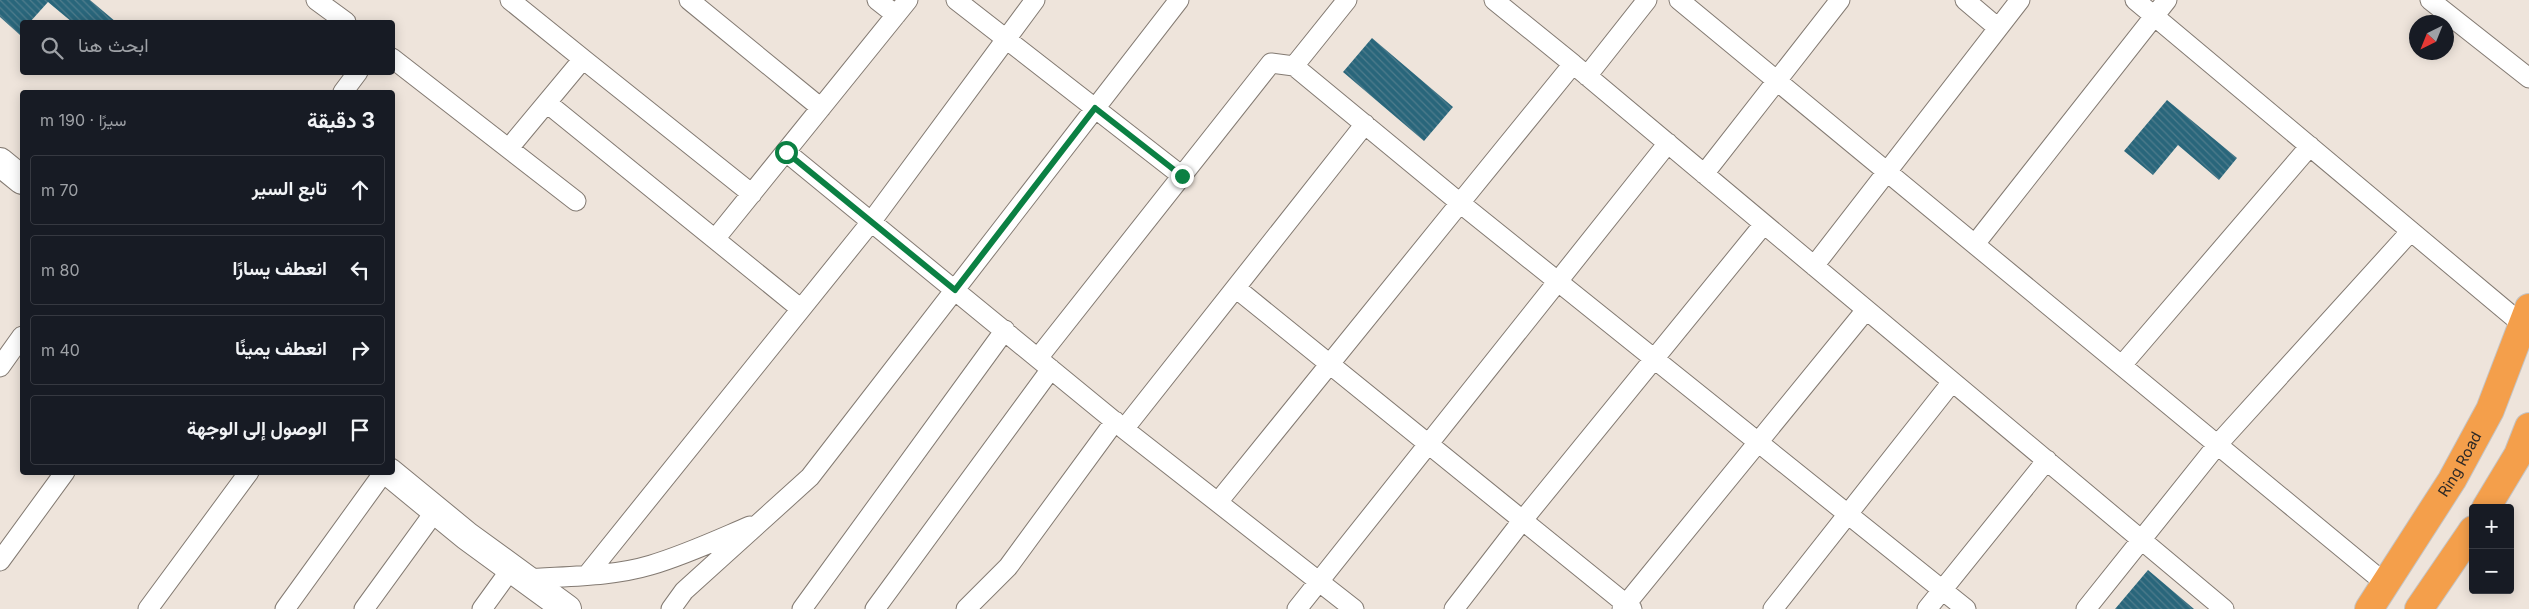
<!DOCTYPE html>
<html lang="ar">
<head>
<meta charset="utf-8">
<style>
  body { margin:0; font-family:Inter,Vazirmatn,sans-serif; background:#20242c; color:#f1f3f6; direction:rtl }
  .controls { position:absolute; right:15px; bottom:15px; display:grid; overflow:hidden; border-radius:5px; box-shadow:0 2px 12px #0003 }
  .controls button { width:45px; height:45px; display:grid; place-items:center; padding:0; border:0; border-bottom:1px solid #363941; background:#171b24; color:#f1f3f6; font:25px sans-serif }
  .compass { position:absolute; left:2409px; top:15px; width:45px; height:45px; border-radius:50%; background:#171b24; box-shadow:0 2px 12px #0003; rotate:223deg }
  .stop { position:absolute; width:15px; height:15px; margin:-11px; border:4px solid #0b8043; border-radius:50%; background:#fff }
  .stop.end { background:#0b8043; border-color:#fff; box-shadow:0 1px 5px #0008 }
  .list { margin:0; padding:0; list-style:none }
  h2 { display:flex; justify-content:space-between; align-items:center; height:65px; margin:0; padding:0 20px; font-size:21px }
  h2 small { font-size:16px; font-weight:400; color:#9ea1a6 }
  .list li { display:grid; grid-template-columns:32px 1fr auto; gap:15px; align-items:center; box-sizing:border-box; height:70px; margin:0 10px 10px; padding:0 10px; border:1px solid #363941; border-radius:5px }
  .list b { display:block; font-size:19px; white-space:nowrap }
  .list em { font-size:16px; font-style:normal; color:#9ea1a6 }
  .icon { flex:none; width:28px; height:28px; fill:none; stroke:currentColor; stroke-width:2; stroke-linecap:round; stroke-linejoin:round }
  .map { position:relative; flex:none; width:2529px; height:609px; overflow:hidden; direction:ltr }
  .search { position:absolute; background:#171b24; box-shadow:0 2px 12px #0003; left:20px; top:20px; width:375px; height:55px; display:flex; align-items:center; gap:12px; box-sizing:border-box; padding:0 18px; border-radius:5px; color:#9ea1a6; font-size:19px }
  .panel { position:absolute; background:#171b24; box-shadow:0 2px 12px #0003; left:20px; top:90px; width:375px; height:385px; border-radius:5px; direction:rtl }
  .map>svg:first-child { display:block }
</style>
</head>
<body>
<div class="map">
<svg width="2529" height="609" viewBox="0 0 2529 609">
  <defs>
    <pattern id="building-back-hatch" width="6" height="6" patternUnits="userSpaceOnUse" patternTransform="scale(1.25)"><rect width="6" height="6" fill="#29667b"/><path d="M-1 5l2 2M0 0l6 6M5-1l2 2" fill="none" stroke="#4f7c8c"/></pattern>
  </defs>
  <rect width="100%" height="100%" fill="#eee4db"/>
  <!-- building -->
  <path fill="url(#building-back-hatch)" d="M 0,0 L 90,0 L 116,22 L 72,22 L 48,2 L 30,22 L 22,22 L 22,32 L 20,35 L 0,17 Z
    M 1372,38 L 1453,107 L 1424,141 L 1343,72 Z
    M 2167,100 L 2237,158 L 2219,180 L 2178,145 L 2153,175 L 2124,151 Z
    M 2148,570 L 2194,609 L 2115,609 Z"/>
  <g fill="none" stroke-linecap="round" stroke-linejoin="round">
    <defs>
      <path id="street" d="M 316,0 L 346,22
        M 510,0 L 583,59
        M 689,0 L 821,108
        M 877,0 L 896,15
        M 956,0 L 1182,176
        M 1347,0 L 1294,66 L 1460,203 L 1573,64 L 1494,0
        M 1679,0 L 2386,584
        M 1965,0 L 1998,28
        M 2135,0 L 2523,325
        M 2430,0 L 2529,78
        M 392,58 L 576,201
        M 1573,64 L 2224,609
        M 1587,76 L 1647,0
        M 343,92 L 358,72
        M 547,103 L 801,309
        M 509,148 L 583,59 L 752,194
        M 786,152 L 1124,429 L 1354,609
        M 1704,174 L 1840,0
        M 715,239 L 908,0
        M 1975,244 L 2167,0
        M 1814,266 L 2020,0
        M 1237,289 L 1632,609
        M 1038,358 L 1271,63 L 1294,66
        M 2122,365 L 2310,146
        M 0,367 L 22,336
        M 1124,429 L 1365,124
        M 1218,502 L 1460,203 L 1966,609
        M 0,561 L 65,472
        M 587,575 L 871,222 L 1035,0
        M 525,579 C 567,576 611,577 651,565 C 685,555 717,540 750,526
        M 148,609 L 249,472
        M 285,609 L 384,472
        M 364,609 L 436,510
        M 482,609 L 511,569
        M 671,609 L 684,591 L 810,477 L 1179,0
        M 802,609 L 1005,330
        M 875,609 L 1051,369
        M 966,609 L 1008,567 L 1115,421
        M 1297,609 L 1668,143
        M 1454,609 L 1522,521 L 1764,224
        M 1622,609 L 1866,310
        M 1773,609 L 1952,382
        M 1927,609 L 2047,460
        M 2086,609 L 2218,444 L 2411,231"/>
      <path id="secondary" d="M 0,162 L 22,180
        M 389,472 L 467,536 L 567,609"/>
      <g id="highway">
        <path d="M 2486,508 L 2518,455 L 2529,427"/>
        <path id="s1" d="M 2369,609 L 2452,480 L 2490,410 L 2529,308"/>
        <path d="M 2419,609 L 2473,530"/>
      </g>
    </defs>
    <!-- street casing -->
    <use href="#street" stroke="#837a72" stroke-width="21"/>
    <!-- secondary casing -->
    <use href="#secondary" stroke="#837a72" stroke-width="30"/>
    <!-- highway casing -->
    <use href="#highway" stroke="#c4c3c3" stroke-width="30"/>
    <!-- street -->
    <use href="#street" stroke="#fff" stroke-width="19"/>
    <!-- secondary -->
    <use href="#secondary" stroke="#fff" stroke-width="28"/>
    <!-- highway -->
    <use href="#highway" stroke="#f49f4b" stroke-width="28"/>
  </g>
  <g fill="none" stroke-linecap="round" stroke-linejoin="round">
    <!-- route -->
    <path stroke="#0b8043" stroke-width="6" d="M 786,152 L 955,290 L 1095,108 L 1182,176"/>
  </g>
  <g text-anchor="middle" stroke-width="5" stroke-linejoin="round" paint-order="stroke">
    <!-- street labels -->
    <g font-size="15" fill="#2e2a27" stroke="#fff">
      <text dy="5" stroke="none"><textPath href="#s1" startOffset="171">Ring Road</textPath></text>
    </g>
  </g>
</svg>
<div class="controls">
<button>+</button>
<button>−</button>
</div>
<svg class="compass" viewBox="-18 -18 36 36"><path d="M0-13l5 13h-10z" fill="#e53935"/><path d="M0 13l5-13h-10z" fill="#9ea1a6"/></svg>
<div class="stop" style="left:786px;top:152px"></div>
<div class="stop end" style="left:1182px;top:176px"></div>
<div class="search"><svg class="icon" aria-label="search" viewBox="0 0 24 24"><circle cx="10" cy="10" r="6"/><path d="M15 15l6 6"/></svg>ابحث هنا</div>
<section class="panel">
<h2>3 دقيقة<small>سيرًا · 190 m</small></h2>
<ul class="list">
<li><svg class="icon" aria-label="ahead" viewBox="0 0 24 24"><path d="M12 20V5M6 11l6-6 6 6"/></svg><div><b>تابع السير</b></div><em>70 m</em></li>
<li><svg class="icon" aria-label="left" viewBox="0 0 24 24"><path d="M17 20v-9H6M10 6l-5 5 5 5"/></svg><div><b>انعطف يسارًا</b></div><em>80 m</em></li>
<li><svg class="icon" aria-label="right" viewBox="0 0 24 24"><path d="M7 20v-9h11M14 6l5 5-5 5"/></svg><div><b>انعطف يمينًا</b></div><em>40 m</em></li>
<li><svg class="icon" aria-label="arrive" viewBox="0 0 24 24"><path d="M6 21V4h12l-3 4 3 4H6"/></svg><div><b>الوصول إلى الوجهة</b></div></li>
</ul>
</section>
</div>
</body>
</html>
